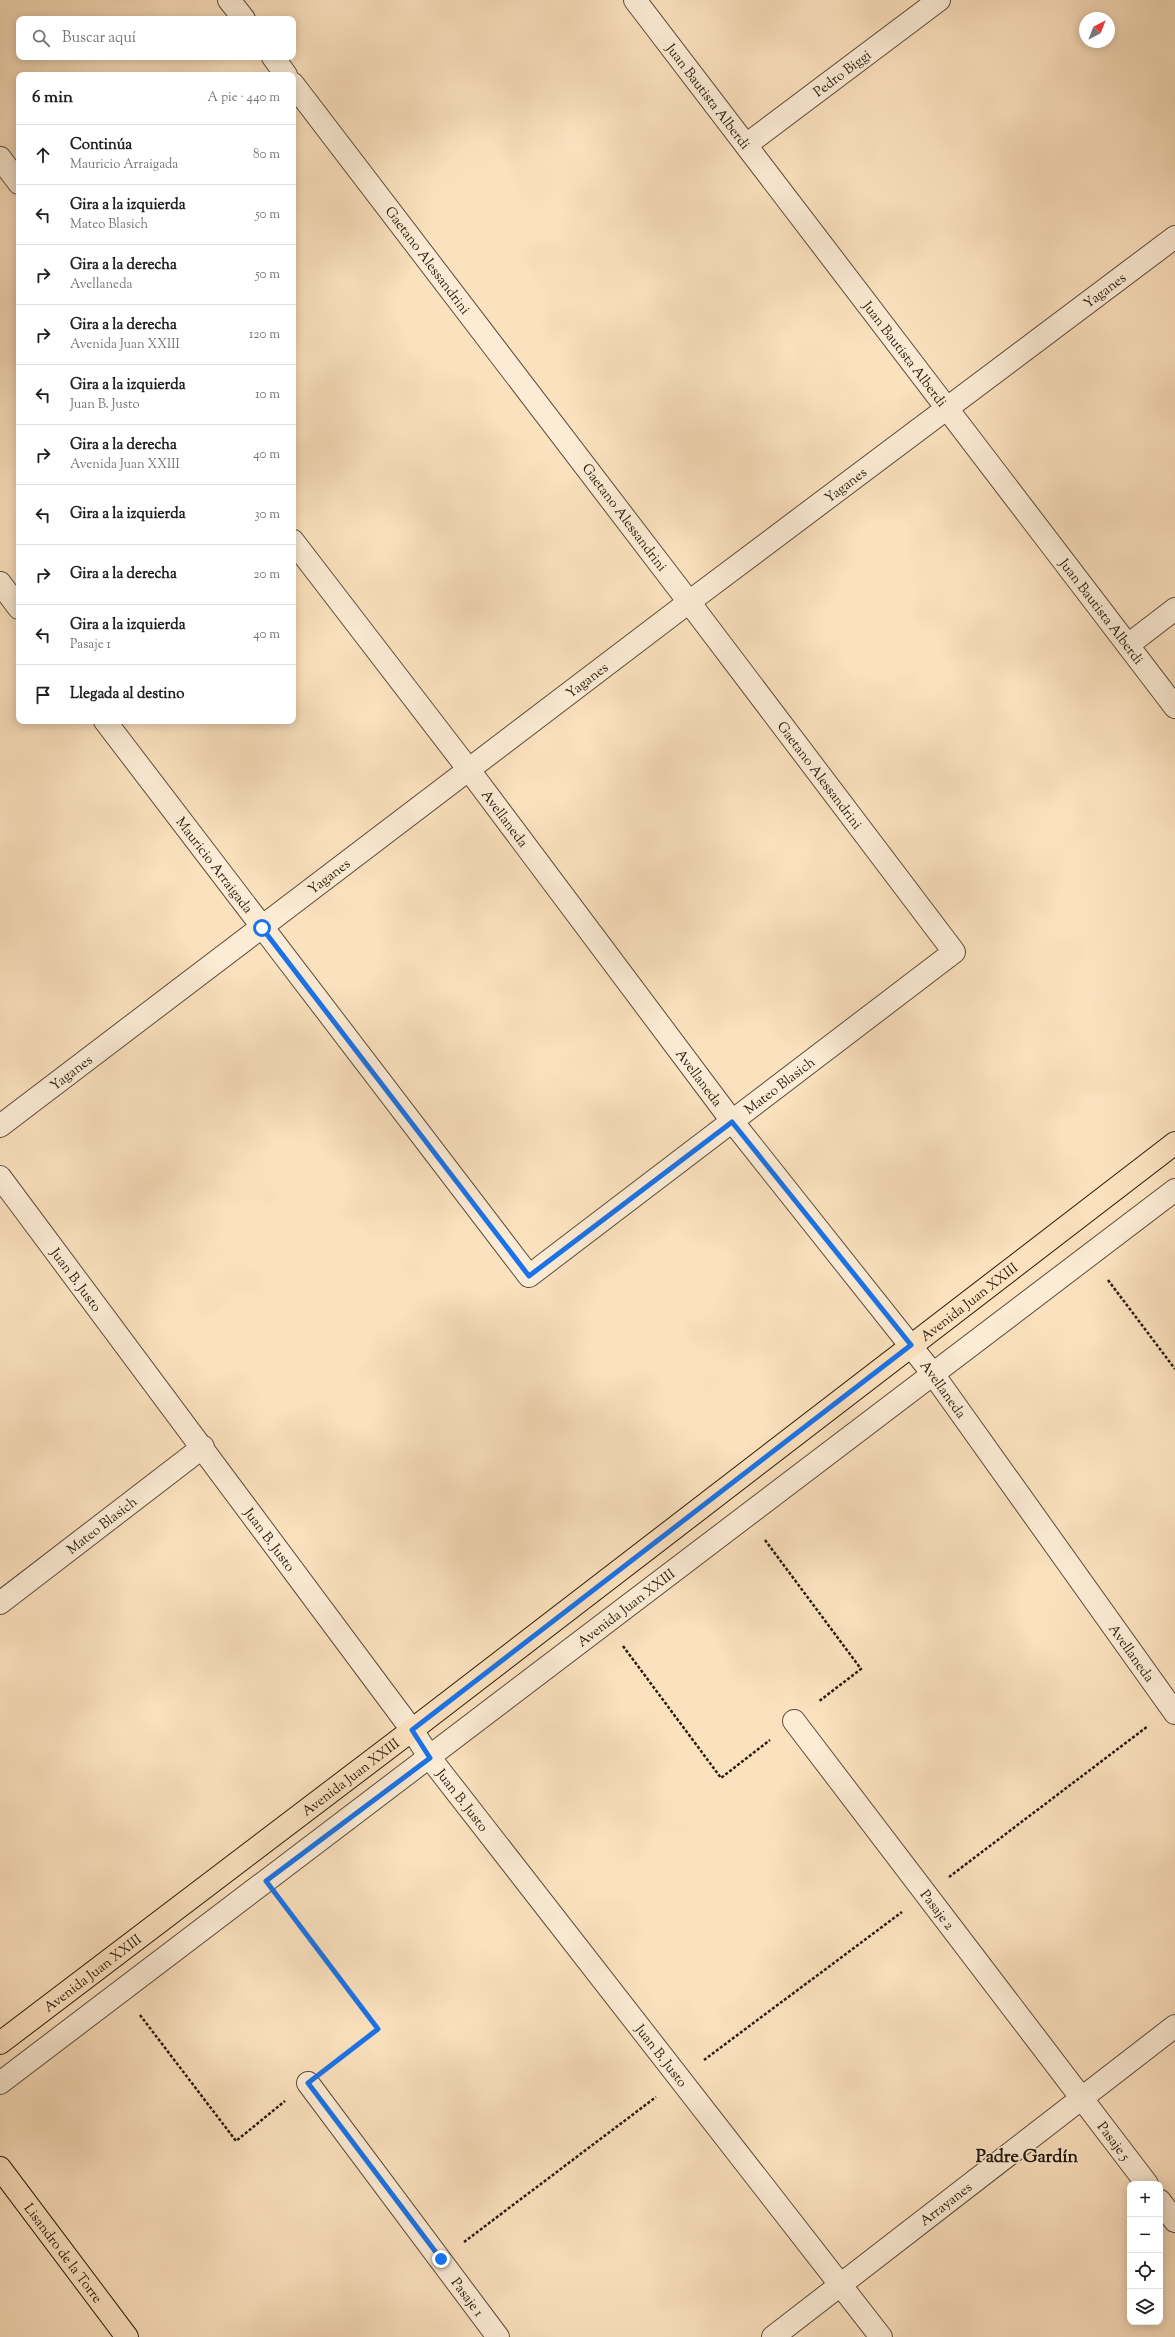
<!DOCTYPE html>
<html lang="es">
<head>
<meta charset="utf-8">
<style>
  body { margin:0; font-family:"Sorts Mill Goudy",serif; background:#f6f6f6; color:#202124 }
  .controls { position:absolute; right:12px; bottom:12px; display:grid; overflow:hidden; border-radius:8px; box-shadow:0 2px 10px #0003 }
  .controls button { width:36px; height:36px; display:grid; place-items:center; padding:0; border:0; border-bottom:1px solid #e0e0e0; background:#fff; color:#202124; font:20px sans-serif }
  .compass { position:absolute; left:1079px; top:12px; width:36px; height:36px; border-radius:50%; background:#fff; box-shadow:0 2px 10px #0003; rotate:42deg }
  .stop { position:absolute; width:12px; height:12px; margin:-9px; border:3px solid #1a73e8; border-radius:50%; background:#fff }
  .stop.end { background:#1a73e8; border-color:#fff; box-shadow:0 1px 4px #0008 }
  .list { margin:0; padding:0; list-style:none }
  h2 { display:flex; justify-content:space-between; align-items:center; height:52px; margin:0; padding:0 16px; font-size:17px }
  h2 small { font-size:13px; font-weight:400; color:#757577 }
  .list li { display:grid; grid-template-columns:26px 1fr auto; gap:12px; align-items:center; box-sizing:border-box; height:60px; padding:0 16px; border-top:1px solid #e0e0e0 }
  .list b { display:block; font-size:15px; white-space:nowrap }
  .list p { margin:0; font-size:13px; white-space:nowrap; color:#757577 }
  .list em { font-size:13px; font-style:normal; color:#757577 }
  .icon { flex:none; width:22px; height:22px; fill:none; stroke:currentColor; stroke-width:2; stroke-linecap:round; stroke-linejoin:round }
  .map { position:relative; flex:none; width:1175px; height:2337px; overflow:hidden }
  .search { position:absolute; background:#fff; box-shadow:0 2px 10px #0003; left:16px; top:16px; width:280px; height:44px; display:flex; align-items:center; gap:10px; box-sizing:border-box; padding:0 14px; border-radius:8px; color:#757577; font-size:15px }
  .panel { position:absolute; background:#fff; box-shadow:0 2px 10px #0003; left:16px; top:72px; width:280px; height:652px; border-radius:8px }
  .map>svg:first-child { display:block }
</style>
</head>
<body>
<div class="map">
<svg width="1175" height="2337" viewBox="0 0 1175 2337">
  <rect width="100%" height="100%" fill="#fbe1be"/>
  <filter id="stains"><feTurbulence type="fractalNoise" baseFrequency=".005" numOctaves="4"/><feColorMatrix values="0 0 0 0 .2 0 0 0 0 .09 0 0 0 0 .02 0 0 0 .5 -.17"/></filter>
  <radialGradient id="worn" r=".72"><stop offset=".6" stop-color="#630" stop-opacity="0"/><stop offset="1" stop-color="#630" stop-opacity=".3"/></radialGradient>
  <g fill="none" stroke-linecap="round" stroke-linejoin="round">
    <defs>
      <g id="minor">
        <path d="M 229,0 L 244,19"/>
        <path id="s1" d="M 635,0 L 1175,707"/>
        <path d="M 273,57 L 286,75"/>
        <path id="s2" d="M 746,145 L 939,0"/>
        <path d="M 0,158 L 19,183"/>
        <path id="s3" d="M 293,541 L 469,770 L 732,1121 L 933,1374 L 1175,1713"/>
        <path d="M 0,583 L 19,608"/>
        <path d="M 1128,645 L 1175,609"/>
        <path id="s4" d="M 105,721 L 529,1276 L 954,952 L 689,602 L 293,84"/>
        <path id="s5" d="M 0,1126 L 689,602 L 1175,237"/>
        <path id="s6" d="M 0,1177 L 412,1730 L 430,1758 L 881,2337"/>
        <path id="s7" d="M 0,1603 L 203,1447"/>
        <path id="s8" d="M 794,1721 L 1147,2184"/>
        <path id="s9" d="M 0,2083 L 1175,1190"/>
        <path id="s10" d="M 308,2083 L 498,2337"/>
        <path d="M 1160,2201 L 1175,2221"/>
        <path id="s11" d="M 773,2337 L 1175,2026"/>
      </g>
      <g id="major">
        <path id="s12" d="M 0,2043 L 412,1730 L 1175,1143"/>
        <path id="s13" d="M 0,2168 L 127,2337"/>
      </g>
    </defs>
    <!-- minor casing -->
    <use href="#minor" stroke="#5c4c3a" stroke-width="24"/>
    <!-- major casing -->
    <use href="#major" stroke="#271b0e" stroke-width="24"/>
    <!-- path -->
    <path stroke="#271b0e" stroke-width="2.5" stroke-dasharray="3 2" stroke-linecap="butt" d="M 1108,1280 L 1175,1369
      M 765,1540 L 861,1669 L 818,1702
      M 623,1646 L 721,1778 L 770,1740
      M 949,1877 L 1148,1726
      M 284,1905 L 377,2029 L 332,2065
      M 140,2015 L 236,2141 L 285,2101
      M 704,2060 L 902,1912
      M 464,2242 L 656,2097"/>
    <!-- minor -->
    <use href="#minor" stroke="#fcecd5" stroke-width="22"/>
    <!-- major -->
    <use href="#major" stroke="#fbe1be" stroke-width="22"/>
  </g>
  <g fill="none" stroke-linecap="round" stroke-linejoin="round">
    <!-- route -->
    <path stroke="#1a73e8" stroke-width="5" d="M 262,928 L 529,1276 L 732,1122 L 911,1345 L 412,1730 L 430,1758 L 266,1881 L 378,2029 L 308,2083 L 441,2259"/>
  </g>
  <g text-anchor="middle" stroke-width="3" stroke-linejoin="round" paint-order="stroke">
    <!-- street labels -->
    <g font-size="14" fill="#271b0e" stroke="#fcecd5">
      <text dy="5" stroke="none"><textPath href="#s2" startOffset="120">Pedro Biggi</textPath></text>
      <text dy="5" stroke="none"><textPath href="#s1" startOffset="121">Juan Bautista Alberdi</textPath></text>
      <text transform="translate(428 260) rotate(53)" y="5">Gaetano Alessandrini</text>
      <text dy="5" stroke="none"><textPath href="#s5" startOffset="1385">Yaganes</textPath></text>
      <text dy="5" stroke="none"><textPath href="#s1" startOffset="445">Juan Bautista Alberdi</textPath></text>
      <text dy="5" stroke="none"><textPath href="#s5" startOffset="1061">Yaganes</textPath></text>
      <text transform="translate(625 517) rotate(53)" y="5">Gaetano Alessandrini</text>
      <text dy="5" stroke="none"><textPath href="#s1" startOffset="769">Juan Bautista Alberdi</textPath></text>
      <text dy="5" stroke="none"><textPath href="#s5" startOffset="737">Yaganes</textPath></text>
      <text transform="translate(820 775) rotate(53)" y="5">Gaetano Alessandrini</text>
      <text dy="5" stroke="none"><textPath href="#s3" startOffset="349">Avellaneda</textPath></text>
      <text dy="5" stroke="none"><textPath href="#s4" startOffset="181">Mauricio Arraigada</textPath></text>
      <text dy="5" stroke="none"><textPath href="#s5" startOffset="413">Yaganes</textPath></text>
      <text dy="5" stroke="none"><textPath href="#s5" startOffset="89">Yaganes</textPath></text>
      <text dy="5" stroke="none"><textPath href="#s3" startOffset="673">Avellaneda</textPath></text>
      <text dy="5" stroke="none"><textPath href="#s4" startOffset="1013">Mateo Blasich</textPath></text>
      <text dy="5" stroke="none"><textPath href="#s6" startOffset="128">Juan B. Justo</textPath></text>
      <text dy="5" stroke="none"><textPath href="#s12" startOffset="1220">Avenida Juan XXIII</textPath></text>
      <text dy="5" stroke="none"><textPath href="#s3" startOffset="1069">Avellaneda</textPath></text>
      <text dy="5" stroke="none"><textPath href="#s7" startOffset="128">Mateo Blasich</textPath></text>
      <text dy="5" stroke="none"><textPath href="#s6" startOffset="452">Juan B. Justo</textPath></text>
      <text dy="5" stroke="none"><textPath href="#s9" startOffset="786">Avenida Juan XXIII</textPath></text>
      <text dy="5" stroke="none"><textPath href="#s3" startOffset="1393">Avellaneda</textPath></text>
      <text dy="5" stroke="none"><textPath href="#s12" startOffset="440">Avenida Juan XXIII</textPath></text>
      <text dy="5" stroke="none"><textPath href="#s6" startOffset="776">Juan B. Justo</textPath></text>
      <text dy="5" stroke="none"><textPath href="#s8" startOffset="237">Pasaje 2</textPath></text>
      <text dy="5" stroke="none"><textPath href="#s12" startOffset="116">Avenida Juan XXIII</textPath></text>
      <text dy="5" stroke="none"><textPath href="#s6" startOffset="1100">Juan B. Justo</textPath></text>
      <text dy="5" stroke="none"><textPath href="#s8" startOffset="528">Pasaje 5</textPath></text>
      <text dy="5" stroke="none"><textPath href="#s11" startOffset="218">Arrayanes</textPath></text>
      <text dy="5" stroke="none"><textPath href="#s13" startOffset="106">Lisandro de la Torre</textPath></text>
      <text dy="5" stroke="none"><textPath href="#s10" startOffset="267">Pasaje 1</textPath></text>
    </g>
    <!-- district labels -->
    <g font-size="18" font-weight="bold" fill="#271b0e" stroke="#fcecd5">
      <text x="1027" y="2162">Padre Gardín</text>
    </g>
  </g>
  <rect width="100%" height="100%" filter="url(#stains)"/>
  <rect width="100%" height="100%" fill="url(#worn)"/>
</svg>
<div class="controls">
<button>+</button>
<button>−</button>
<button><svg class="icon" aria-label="locate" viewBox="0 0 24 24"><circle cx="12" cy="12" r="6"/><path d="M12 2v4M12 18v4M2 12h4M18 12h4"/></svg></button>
<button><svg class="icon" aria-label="layers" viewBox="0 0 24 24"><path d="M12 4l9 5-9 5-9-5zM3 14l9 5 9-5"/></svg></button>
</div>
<svg class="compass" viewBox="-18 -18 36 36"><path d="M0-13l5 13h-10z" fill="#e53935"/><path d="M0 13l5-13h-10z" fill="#757577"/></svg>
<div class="stop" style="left:262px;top:928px"></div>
<div class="stop end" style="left:441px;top:2259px"></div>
<div class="search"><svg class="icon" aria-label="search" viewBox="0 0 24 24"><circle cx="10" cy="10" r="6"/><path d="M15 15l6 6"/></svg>Buscar aquí</div>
<section class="panel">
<h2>6 min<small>A pie · 440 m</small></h2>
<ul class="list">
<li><svg class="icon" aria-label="ahead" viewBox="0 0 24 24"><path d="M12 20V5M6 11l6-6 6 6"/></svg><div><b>Continúa</b><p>Mauricio Arraigada</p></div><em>80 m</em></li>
<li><svg class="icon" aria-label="left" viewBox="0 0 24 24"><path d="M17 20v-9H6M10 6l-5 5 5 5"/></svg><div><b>Gira a la izquierda</b><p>Mateo Blasich</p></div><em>50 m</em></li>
<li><svg class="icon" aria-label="right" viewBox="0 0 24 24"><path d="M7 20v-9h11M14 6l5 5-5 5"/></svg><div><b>Gira a la derecha</b><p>Avellaneda</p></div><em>50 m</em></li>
<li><svg class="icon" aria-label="right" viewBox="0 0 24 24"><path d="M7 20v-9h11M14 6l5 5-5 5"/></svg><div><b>Gira a la derecha</b><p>Avenida Juan XXIII</p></div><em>120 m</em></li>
<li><svg class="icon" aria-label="left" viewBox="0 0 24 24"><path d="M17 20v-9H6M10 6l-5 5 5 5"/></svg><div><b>Gira a la izquierda</b><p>Juan B. Justo</p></div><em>10 m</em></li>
<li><svg class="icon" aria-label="right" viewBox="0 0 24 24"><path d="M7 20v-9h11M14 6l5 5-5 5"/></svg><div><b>Gira a la derecha</b><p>Avenida Juan XXIII</p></div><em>40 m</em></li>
<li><svg class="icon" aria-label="left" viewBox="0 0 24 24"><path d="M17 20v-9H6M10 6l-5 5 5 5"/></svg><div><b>Gira a la izquierda</b></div><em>30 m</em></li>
<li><svg class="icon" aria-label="right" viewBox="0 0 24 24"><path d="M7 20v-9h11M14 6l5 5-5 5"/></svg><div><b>Gira a la derecha</b></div><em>20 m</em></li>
<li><svg class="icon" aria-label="left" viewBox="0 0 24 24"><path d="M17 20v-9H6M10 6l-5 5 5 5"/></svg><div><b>Gira a la izquierda</b><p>Pasaje 1</p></div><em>40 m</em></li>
<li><svg class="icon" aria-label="arrive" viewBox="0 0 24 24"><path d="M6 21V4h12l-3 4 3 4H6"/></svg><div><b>Llegada al destino</b></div></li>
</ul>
</section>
</div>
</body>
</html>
